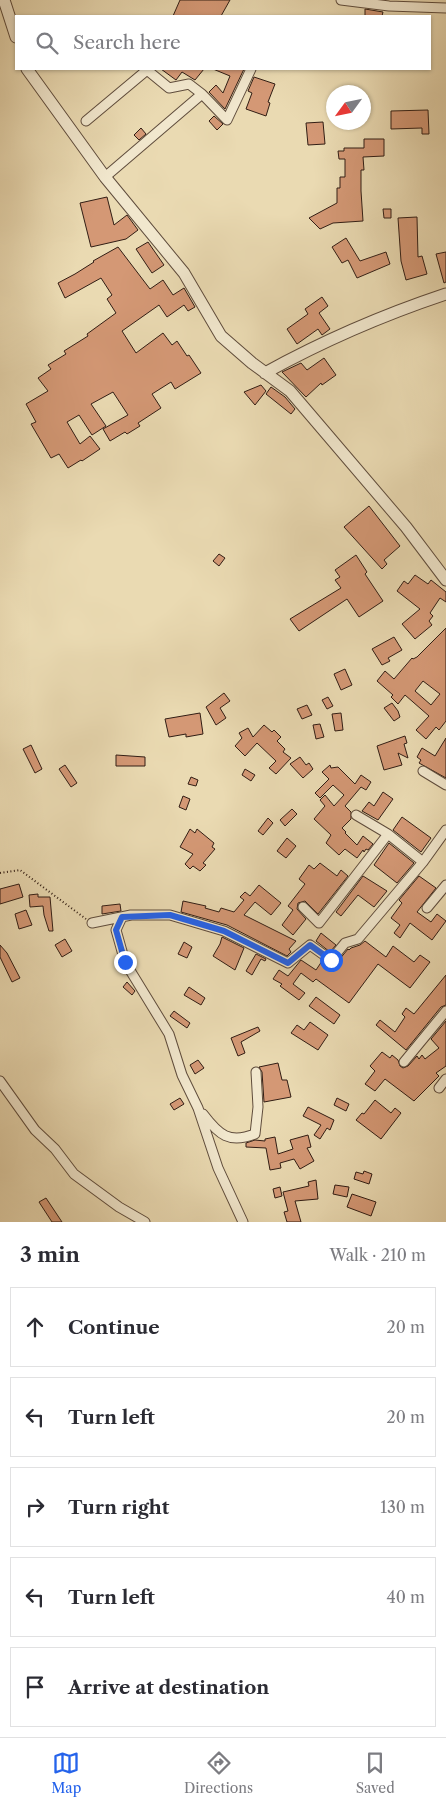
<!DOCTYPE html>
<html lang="en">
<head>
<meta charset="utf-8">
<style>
  body { margin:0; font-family:"Libre Caslon Text",serif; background:#f7f7f7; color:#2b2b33 }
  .compass { position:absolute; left:326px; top:85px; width:45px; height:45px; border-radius:50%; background:#fff; box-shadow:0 1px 4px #0004; rotate:237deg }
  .stop { position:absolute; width:15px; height:15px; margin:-11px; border:4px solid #2563eb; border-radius:50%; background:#fff }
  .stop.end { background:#2563eb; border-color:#fff; box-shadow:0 1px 5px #0008 }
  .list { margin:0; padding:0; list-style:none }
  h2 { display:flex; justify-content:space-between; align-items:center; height:65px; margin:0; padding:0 20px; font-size:21px }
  h2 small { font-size:16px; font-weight:400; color:#7c7c81 }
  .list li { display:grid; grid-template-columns:32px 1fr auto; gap:15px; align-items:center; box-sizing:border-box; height:80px; margin:0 10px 10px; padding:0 10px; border:1px solid #e1e1e2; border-radius:0px }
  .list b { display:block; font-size:19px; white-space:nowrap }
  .list em { font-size:16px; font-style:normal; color:#7c7c81 }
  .icon { flex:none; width:28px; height:28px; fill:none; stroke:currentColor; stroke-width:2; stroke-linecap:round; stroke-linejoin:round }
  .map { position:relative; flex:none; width:446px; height:1222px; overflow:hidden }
  .search { position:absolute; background:#fff; box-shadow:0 1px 4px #0004; left:15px; right:15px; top:15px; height:55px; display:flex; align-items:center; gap:12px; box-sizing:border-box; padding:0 18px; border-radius:0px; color:#7c7c81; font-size:19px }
  .sheet { height:515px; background:#fff }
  nav { display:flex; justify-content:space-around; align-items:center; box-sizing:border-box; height:70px; border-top:1px solid #e1e1e2; background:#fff; font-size:14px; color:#7c7c81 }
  nav a { display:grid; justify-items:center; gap:2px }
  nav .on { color:#2563eb }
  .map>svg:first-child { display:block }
</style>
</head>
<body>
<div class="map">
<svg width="446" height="1222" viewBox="0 0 446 1222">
  <rect width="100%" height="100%" fill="#eadab2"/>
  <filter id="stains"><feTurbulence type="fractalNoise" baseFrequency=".004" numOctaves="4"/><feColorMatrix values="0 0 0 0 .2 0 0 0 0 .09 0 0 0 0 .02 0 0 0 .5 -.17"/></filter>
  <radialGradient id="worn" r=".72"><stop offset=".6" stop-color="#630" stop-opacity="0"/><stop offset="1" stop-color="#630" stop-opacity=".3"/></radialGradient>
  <!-- building -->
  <path fill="#d49875" stroke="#311d14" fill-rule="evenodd" d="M 180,0 L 230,0 L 221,16 L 173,16 Z
    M 365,9 L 383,12 L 382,16 L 365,16 Z
    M 161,69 L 204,69 L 195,80 L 182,72 L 176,80 Z
    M 213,69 L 244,69 L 225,109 L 209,92 L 216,85 L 223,93 L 230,76 Z
    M 254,77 L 275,84 L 268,102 L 270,103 L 266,116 L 246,109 L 252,93 L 248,91 Z
    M 428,110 L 429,134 L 422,134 L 422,128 L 391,129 L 391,111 Z
    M 214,116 L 223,124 L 217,130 L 209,121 Z
    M 323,122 L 325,144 L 308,145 L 306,123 Z
    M 141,128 L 146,134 L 139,140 L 134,135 Z
    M 364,139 L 384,139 L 384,156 L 363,157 L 364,170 L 361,170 L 361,191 L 363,221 L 333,223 L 320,229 L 309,218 L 337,203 L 337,188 L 340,188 L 340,177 L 345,177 L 345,159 L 339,159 L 338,151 L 344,151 L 344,148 L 364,148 Z
    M 107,197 L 114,225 L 127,215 L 138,230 L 126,239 L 91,247 L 80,203 Z
    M 383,209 L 391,209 L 391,218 L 384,218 Z
    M 417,217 L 418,257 L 422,256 L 427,274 L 406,280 L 401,261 L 398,218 Z
    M 346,238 L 360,261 L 386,252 L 390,264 L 357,278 L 348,260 L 342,263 L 332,247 Z
    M 148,242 L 164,265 L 152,273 L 136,249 Z
    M 118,247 L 150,289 L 163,280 L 173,295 L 184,288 L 195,307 L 188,311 L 184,305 L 167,317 L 159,305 L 122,331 L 136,353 L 163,333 L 172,345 L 177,341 L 187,356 L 189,355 L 201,373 L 175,389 L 171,382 L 152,394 L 161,408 L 138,423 L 140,426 L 127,434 L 125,432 L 110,441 L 103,429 L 128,415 L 113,392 L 91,404 L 106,426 L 92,435 L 79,415 L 67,422 L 80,444 L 90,436 L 100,449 L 82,461 L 81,460 L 68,468 L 59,454 L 51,458 L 31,424 L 36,422 L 26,404 L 48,391 L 38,378 L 51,369 L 48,365 L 66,354 L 64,351 L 88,336 L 87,334 L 116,313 L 107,299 L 112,295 L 101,278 L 65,298 L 58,283 L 75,274 L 94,262 L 93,261 Z
    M 446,252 L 446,282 L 444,283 L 436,254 Z
    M 322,297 L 328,306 L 319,313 L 330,329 L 322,335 L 318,329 L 297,344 L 287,329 L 308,314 L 305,309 Z
    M 324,358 L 336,375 L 322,385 L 321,383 L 306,397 L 282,372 L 301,363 L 307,370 Z
    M 261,385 L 266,391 L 255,405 L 244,392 Z
    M 271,387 L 285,397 L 295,409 L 291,414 L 266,394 Z
    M 369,506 L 400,546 L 384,560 L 387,564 L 382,569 L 344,527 Z
    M 219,554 L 225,558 L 219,566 L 213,561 Z
    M 356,555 L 367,572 L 365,574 L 383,601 L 359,617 L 347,599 L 299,631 L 290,619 L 341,588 L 335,580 L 340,577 L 335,570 Z
    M 415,575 L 428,584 L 431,580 L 446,592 L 446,602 L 440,598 L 430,613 L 433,616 L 429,621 L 432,625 L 415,639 L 402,624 L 420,609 L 397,591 L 404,581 L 408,584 Z
    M 446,628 L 446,721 L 439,730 L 436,727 L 426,739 L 416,730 L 429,716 L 405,695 L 398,704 L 391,697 L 393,695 L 377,681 L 385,671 L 394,679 L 412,658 L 413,659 L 417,657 ZM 423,681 L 440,694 L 431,705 L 415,691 Z
    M 394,637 L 402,650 L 388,658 L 390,661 L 382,665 L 372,649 Z
    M 345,669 L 352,685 L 341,690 L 334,674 Z
    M 224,693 L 230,701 L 220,708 L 226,718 L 216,725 L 206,707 Z
    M 328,697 L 333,706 L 327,709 L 322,700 Z
    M 392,703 L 398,711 L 400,717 L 394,721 L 384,708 Z
    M 307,705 L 312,715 L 302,719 L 297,709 Z
    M 200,713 L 203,734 L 186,737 L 186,734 L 169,737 L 165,719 Z
    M 341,713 L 343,730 L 335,731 L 332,714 Z
    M 320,724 L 324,737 L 316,739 L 313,725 Z
    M 264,725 L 272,732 L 274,730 L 281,737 L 277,741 L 285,749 L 283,752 L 291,758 L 276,774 L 269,768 L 276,761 L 257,743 L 245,756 L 235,746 L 242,738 L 239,733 L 248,728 L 253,737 Z
    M 405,736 L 407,743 L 404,744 L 408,758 L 398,753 L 402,765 L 384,770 L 377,746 Z
    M 446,738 L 446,778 L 419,763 L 421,760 L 417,757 L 422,748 L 435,756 Z
    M 31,745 L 42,769 L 35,773 L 23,749 Z
    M 116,755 L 145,757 L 145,766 L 116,766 Z
    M 300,757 L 306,765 L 309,763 L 313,769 L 303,778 L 290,764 Z
    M 65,765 L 77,783 L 71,787 L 59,769 Z
    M 330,765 L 331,768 L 338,767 L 355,784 L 361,775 L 371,782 L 366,790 L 361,787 L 345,806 L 351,812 L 351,819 L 342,828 L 346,832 L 345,833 L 357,845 L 363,836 L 373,844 L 368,850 L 366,849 L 364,852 L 363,850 L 357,858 L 345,849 L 339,855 L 326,843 L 331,835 L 314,819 L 325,806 L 320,800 L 325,795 L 334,806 L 344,795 L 333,785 L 320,798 L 315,793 L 329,779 L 322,772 Z
    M 245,769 L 255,775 L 251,781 L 242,775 Z
    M 191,777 L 198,780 L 196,786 L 188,784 Z
    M 383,792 L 393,799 L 378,820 L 362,811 L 369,802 L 374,806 Z
    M 183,796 L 190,799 L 186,810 L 179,807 Z
    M 292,809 L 297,814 L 285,826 L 280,820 Z
    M 402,817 L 431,838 L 421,852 L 393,830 Z
    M 268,818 L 273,823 L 263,835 L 258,831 Z
    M 190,829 L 195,833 L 197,829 L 214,843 L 212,847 L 215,849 L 203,863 L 206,865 L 200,871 L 193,866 L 190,869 L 185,864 L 193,854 L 180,847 Z
    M 287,838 L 296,846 L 286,858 L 277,851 Z
    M 389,843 L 414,863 L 397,883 L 374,865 Z
    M 320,863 L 337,876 L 341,870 L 348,876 L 318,914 L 305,901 L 298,903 L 297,909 L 306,919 L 293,935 L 282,925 L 293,910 L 288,906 L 305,884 L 299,879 L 309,865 L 314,869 Z
    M 363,876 L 387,891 L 374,907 L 358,895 L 341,916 L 336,912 Z
    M 419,876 L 436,888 L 417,912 L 431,922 L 437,914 L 446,921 L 432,940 L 410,923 L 400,938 L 394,933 L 400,925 L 391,918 L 402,903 L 399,900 Z
    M 19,884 L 23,897 L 0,904 L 0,889 Z
    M 259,885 L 281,903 L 271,915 L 255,902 L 244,915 L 296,941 L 289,949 L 291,952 L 287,956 L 227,925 L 181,912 L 183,901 L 206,906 L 205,908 L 219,912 L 221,908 L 234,912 L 244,900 L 240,897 L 245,892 L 250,896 Z
    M 38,894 L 38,897 L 50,897 L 53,931 L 49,931 L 44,915 L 43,906 L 30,907 L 29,895 Z
    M 120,904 L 121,911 L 102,914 L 102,906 Z
    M 26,910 L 32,925 L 19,929 L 15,914 Z
    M 321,933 L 336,945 L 330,952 L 316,941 Z
    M 222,937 L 244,948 L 235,970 L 213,956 L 220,944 Z
    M 65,939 L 72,951 L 62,957 L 55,945 Z
    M 365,941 L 386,957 L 393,946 L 414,962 L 420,955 L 430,962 L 410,988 L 378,964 L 349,1003 L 316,979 L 313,982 L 301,973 L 293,984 L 305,993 L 299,1000 L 280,986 L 282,984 L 273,979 L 279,970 L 288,976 L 301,960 L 316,970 L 322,961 L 330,966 L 334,966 L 348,949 L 349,950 L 351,948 L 360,945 Z
    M 184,942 L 192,947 L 187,958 L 178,954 Z
    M 0,945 L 7,953 L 20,978 L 12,982 L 0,957 Z
    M 256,954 L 266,959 L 265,961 L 261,959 L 252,975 L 246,971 Z
    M 446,975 L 446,1005 L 441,1007 L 406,1050 L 376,1025 L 380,1020 L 395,1032 L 405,1017 L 402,1014 L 406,1008 L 414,1014 Z
    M 127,982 L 135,991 L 132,995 L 123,987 Z
    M 189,987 L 205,998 L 201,1005 L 184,995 Z
    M 316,997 L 340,1015 L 334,1024 L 309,1006 Z
    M 174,1011 L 190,1023 L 187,1028 L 170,1016 Z
    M 446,1021 L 446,1066 L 436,1073 L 439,1076 L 414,1101 L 385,1079 L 375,1091 L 365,1084 L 375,1071 L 370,1066 L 382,1052 L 390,1058 L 392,1055 L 398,1060 L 400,1066 L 403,1068 L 408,1066 L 417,1056 L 419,1059 L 422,1055 L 425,1059 L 439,1048 L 431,1039 Z
    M 310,1022 L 328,1035 L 318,1050 L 291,1033 L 297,1025 L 304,1030 Z
    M 258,1027 L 260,1031 L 241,1042 L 245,1053 L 238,1056 L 231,1038 Z
    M 198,1060 L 204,1068 L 195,1074 L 190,1065 Z
    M 278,1063 L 282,1080 L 287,1080 L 291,1097 L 264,1102 L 262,1072 L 259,1067 Z
    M 180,1098 L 184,1104 L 174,1110 L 170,1104 Z
    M 337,1098 L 349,1104 L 346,1111 L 334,1105 Z
    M 375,1100 L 391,1113 L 395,1108 L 401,1113 L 381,1139 L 356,1120 L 362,1113 L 364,1114 Z
    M 308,1107 L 334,1120 L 330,1130 L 327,1128 L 320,1139 L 314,1135 L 321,1125 L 303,1116 Z
    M 308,1135 L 311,1147 L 307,1148 L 314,1161 L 300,1169 L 294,1159 L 280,1163 L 281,1168 L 270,1170 L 266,1148 L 246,1147 L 246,1143 L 255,1140 L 265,1141 L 265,1139 L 275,1137 L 278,1154 L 293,1149 L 290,1140 Z
    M 364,1171 L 372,1174 L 369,1184 L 354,1179 L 356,1172 L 363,1174 Z
    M 316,1180 L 318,1199 L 295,1201 L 301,1222 L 287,1222 L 284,1212 L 288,1211 L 283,1192 L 309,1186 L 308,1182 Z
    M 335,1185 L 349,1187 L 347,1197 L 333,1194 Z
    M 280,1187 L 282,1196 L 275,1198 L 273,1189 Z
    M 352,1194 L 376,1202 L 371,1216 L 347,1207 Z
    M 46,1198 L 62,1222 L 52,1222 L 39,1202 Z"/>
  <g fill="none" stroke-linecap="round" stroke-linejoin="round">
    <defs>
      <path id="minor" d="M 341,0 L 389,6 L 446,8
        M 86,121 L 147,70 L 169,88 L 189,84 L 202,94
        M 105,177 L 202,94 L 227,120 L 251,69
        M 423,771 L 446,785
        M 356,815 L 388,834 L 423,862
        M 303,907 L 319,923 L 388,834
        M 427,908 L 446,885
        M 122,917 L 116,930 L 125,962 L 169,1034 L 182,1075 L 198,1108 L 218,1168 L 243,1222
        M 92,923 L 131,915 L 170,915 L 224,931 L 288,963 L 310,945 L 331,960 L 345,943 L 358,939 L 423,862 L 446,830
        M 404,1062 L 446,1011
        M 0,1081 L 35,1130 L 55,1149 L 74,1174 L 119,1207 L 145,1222
        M 439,1088 L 446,1079
        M 203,1114 C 219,1135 229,1144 255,1134 L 258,1107 L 256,1072"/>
      <path id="tertiary" d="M 4,0 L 16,37
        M 27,69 L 105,177 L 184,273 L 221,336 L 252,363 L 290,391 L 406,527 L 446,580
        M 265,373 C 323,341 383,315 446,294"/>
    </defs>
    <!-- minor casing -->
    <use href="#minor" stroke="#5f4c3c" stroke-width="11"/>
    <!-- tertiary casing -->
    <use href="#tertiary" stroke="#5f4c3c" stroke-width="13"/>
    <!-- path -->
    <path stroke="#311d14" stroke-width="2" stroke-dasharray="1 2.5" stroke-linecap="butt" d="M 0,873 L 20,870 L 86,919"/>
    <!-- minor -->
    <use href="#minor" stroke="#f1e7cd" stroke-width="9"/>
    <!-- tertiary -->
    <use href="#tertiary" stroke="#f1e7cd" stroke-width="11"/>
  </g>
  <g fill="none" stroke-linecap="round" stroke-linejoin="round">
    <!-- route -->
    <path stroke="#2563eb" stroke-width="6" d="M 125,962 L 116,930 L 122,917 L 170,915 L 224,931 L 288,963 L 310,945 L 331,960"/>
  </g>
  <rect width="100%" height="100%" filter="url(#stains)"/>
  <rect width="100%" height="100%" fill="url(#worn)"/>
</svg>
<svg class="compass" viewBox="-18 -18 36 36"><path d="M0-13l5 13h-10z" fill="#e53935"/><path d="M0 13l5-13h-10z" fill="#7c7c81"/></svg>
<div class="stop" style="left:331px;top:960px"></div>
<div class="stop end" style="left:125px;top:962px"></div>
<div class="search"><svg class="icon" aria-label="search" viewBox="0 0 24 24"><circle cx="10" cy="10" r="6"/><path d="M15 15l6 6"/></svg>Search here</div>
</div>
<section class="sheet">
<h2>3 min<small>Walk · 210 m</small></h2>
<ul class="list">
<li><svg class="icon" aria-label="ahead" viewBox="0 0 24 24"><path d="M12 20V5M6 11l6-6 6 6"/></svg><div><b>Continue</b></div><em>20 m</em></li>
<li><svg class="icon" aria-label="left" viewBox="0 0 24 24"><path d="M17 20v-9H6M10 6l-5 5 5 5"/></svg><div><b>Turn left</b></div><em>20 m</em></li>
<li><svg class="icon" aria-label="right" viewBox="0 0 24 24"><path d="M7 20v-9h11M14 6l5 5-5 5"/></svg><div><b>Turn right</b></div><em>130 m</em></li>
<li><svg class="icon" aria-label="left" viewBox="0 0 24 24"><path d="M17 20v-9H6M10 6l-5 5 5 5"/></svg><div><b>Turn left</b></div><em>40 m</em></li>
<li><svg class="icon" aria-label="arrive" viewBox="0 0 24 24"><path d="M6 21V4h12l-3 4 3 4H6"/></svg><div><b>Arrive at destination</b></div></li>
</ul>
</section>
<nav>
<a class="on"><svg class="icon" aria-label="map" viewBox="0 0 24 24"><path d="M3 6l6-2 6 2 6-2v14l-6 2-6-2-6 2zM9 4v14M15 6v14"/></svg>Map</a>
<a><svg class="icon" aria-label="directions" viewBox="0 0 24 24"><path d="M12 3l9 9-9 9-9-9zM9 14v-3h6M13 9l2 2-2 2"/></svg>Directions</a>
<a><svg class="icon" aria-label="saved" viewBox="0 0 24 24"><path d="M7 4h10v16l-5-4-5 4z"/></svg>Saved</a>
</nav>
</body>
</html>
